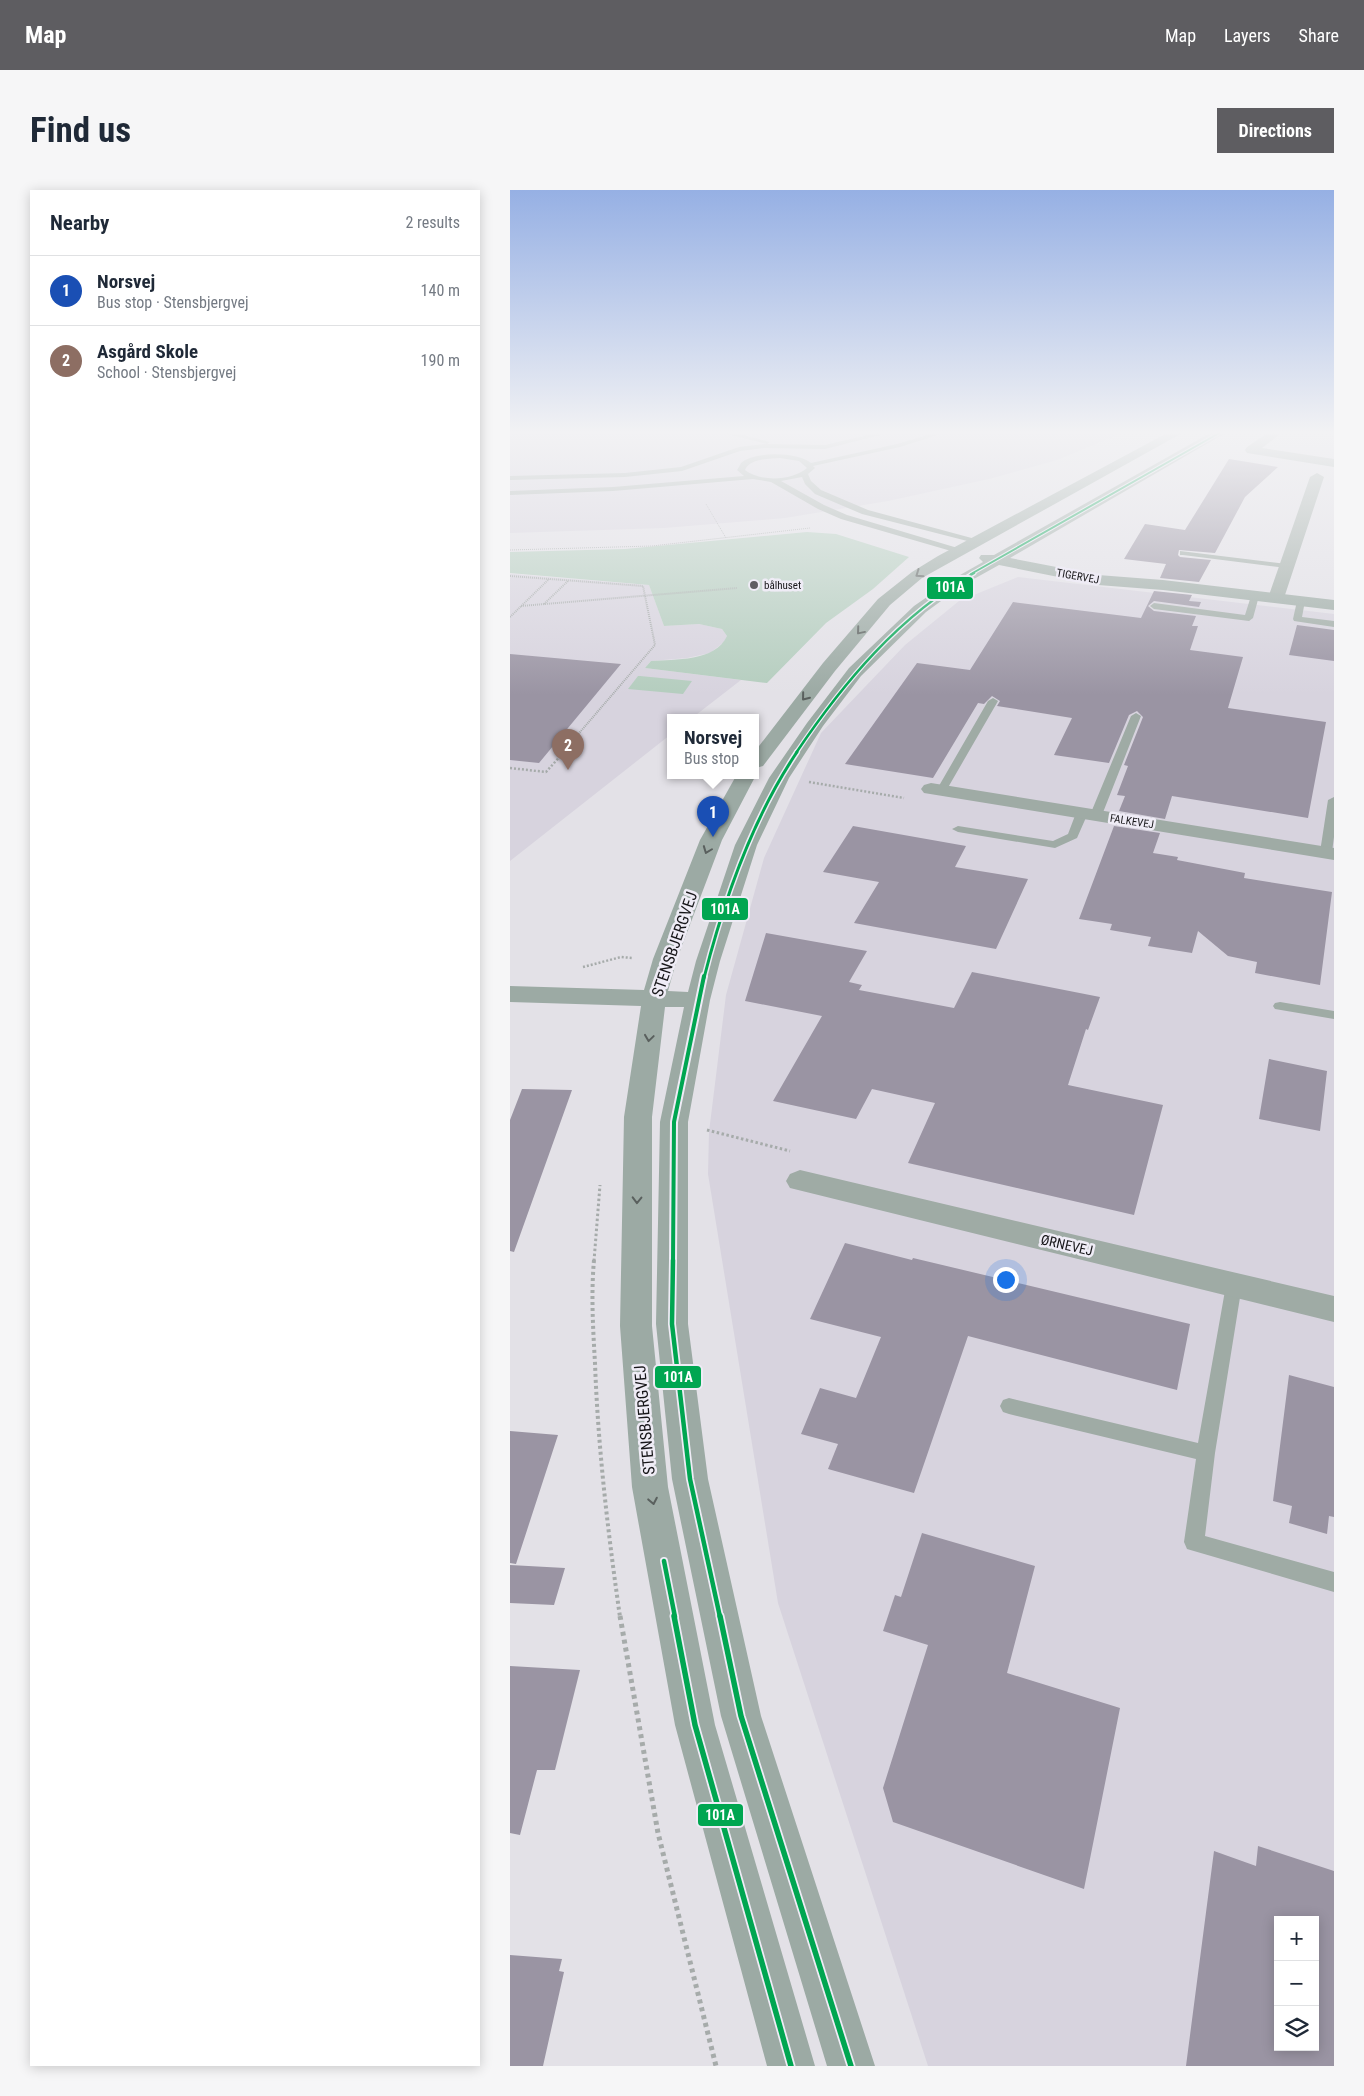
<!DOCTYPE html>
<html lang="en">
<head>
<meta charset="utf-8">
<style>
  body { margin:0; font-family:"Roboto Condensed",sans-serif; background:#f6f6f7; color:#1f2937 }
  .controls { position:absolute; right:15px; bottom:15px; display:grid; overflow:hidden; border-radius:0px; box-shadow:0 2px 12px #0003 }
  .controls button { width:45px; height:45px; display:grid; place-items:center; padding:0; border:0; border-bottom:1px solid #e0e1e3; background:#fff; color:#1f2937; font:25px sans-serif }
  .you { position:absolute; left:495px; top:1089px; width:18px; height:18px; margin:-12px; border:4px solid #fff; border-radius:50%; background:#1a73e8; box-shadow:0 0 0 8px #1a73e833 }
  .badge { display:grid; place-items:center; width:32px; height:32px; border-radius:50%; background:#5e5d61; color:#fff; font-size:16px; font-weight:700 }
  .pin { position:absolute; translate:-50% -41px; filter:drop-shadow(0 1px 2px #0008) }
  .pin::after { content:''; position:absolute; top:26px; width:18px; height:15px; background:inherit; clip-path:polygon(0 0,100% 0,50% 100%) }
  .popup { position:absolute; left:157px; top:524px; width:92px; height:65px; box-sizing:border-box; display:grid; place-content:center; border-radius:0px; background:#fff; filter:drop-shadow(0 1px 4px #0005); font-size:16px; white-space:nowrap; color:#747a83 }
  .popup b { font-size:19px; color:#1f2937 }
  .popup::after { content:''; position:absolute; left:50%; top:100%; margin-left:-10px; border:10px solid transparent; border-top-color:#fff }
  .list { margin:0; padding:0; list-style:none }
  h2 { display:flex; justify-content:space-between; align-items:center; height:65px; margin:0; padding:0 20px; font-size:21px }
  h2 small { font-size:16px; font-weight:400; color:#747a83 }
  .list li { display:grid; grid-template-columns:32px 1fr auto; gap:15px; align-items:center; box-sizing:border-box; height:70px; padding:0 20px; border-top:1px solid #e0e1e3 }
  .list b { display:block; font-size:19px; white-space:nowrap }
  .list p { margin:0; font-size:16px; white-space:nowrap; color:#747a83 }
  .list em { font-size:16px; font-style:normal; color:#747a83 }
  .icon { flex:none; width:28px; height:28px; fill:none; stroke:currentColor; stroke-width:2; stroke-linecap:round; stroke-linejoin:round }
  .map { position:relative; flex:none; width:824px; height:1876px; overflow:hidden; border-radius:0px }
  header { display:flex; align-items:center; gap:30px; box-sizing:border-box; height:70px; padding:0 25px; background:#5e5d61; color:#fff }
  header strong { font-size:24px }
  nav { display:flex; gap:28px; margin-inline-start:auto; font-size:18px }
  .intro { display:flex; align-items:center; justify-content:space-between; box-sizing:border-box; height:120px; padding:0 30px }
  h1 { margin:0; font-size:35px }
  .button { padding:12px 22px; border-radius:0px; background:#5e5d61; color:#fff; font-size:18px; font-weight:700 }
  main { display:flex; gap:30px; padding:0 30px }
  aside { flex:1; background:#fff; border-radius:0px; box-shadow:0 2px 12px #0003 }
  .map>svg:first-child { display:block }
</style>
</head>
<body>
<header>
<strong>Map</strong>
<nav><a>Map</a><a>Layers</a><a>Share</a></nav>
</header>
<div class="intro"><h1>Find us</h1><a class="button">Directions</a></div>
<main>
<aside>
<h2>Nearby<small>2 results</small></h2>
<ul class="list">
<li><span class="badge" style="background:#1a4fb4">1</span><div><b>Norsvej</b><p>Bus stop · Stensbjergvej</p></div><em>140 m</em></li>
<li><span class="badge" style="background:#8d6e63">2</span><div><b>Asgård Skole</b><p>School · Stensbjergvej</p></div><em>190 m</em></li>
</ul>
</aside>
<div class="map">
<svg width="824" height="1876" viewBox="0 0 824 1876">
  <rect width="100%" height="100%" fill="#e3e1e7"/>
  <!-- built -->
  <path fill="#d7d3de" fill-rule="evenodd" d="M 0,242 L 615,242 L 547,270 L 479,289 L 378,311 L 275,328 L 154,338 L 0,343 Z
    M 0,384 L 139,395 L 154,436 L 189,434 L 212,439 L 217,446 L 214,452 L 200,463 L 177,468 L 141,471 L 135,478 L 231,490 L 182,528 L 160,528 L 160,545 L 0,671 Z
    M 508,387 L 824,424 L 824,1876 L 418,1876 L 268,1413 L 198,984 L 199,942 L 216,805 L 254,668 L 311,543 L 395,455 L 449,411 ZM 768,1730 L 805,1730 L 805,1857 L 768,1857 Z"/>
  <!-- green -->
  <path fill="#b4cdbe" d="M 297,342 L 326,344 L 399,367 L 363,399 L 316,433 L 257,493 L 135,478 L 141,471 C 165,469 205,472 217,446 L 212,439 L 189,434 L 154,436 L 139,395 L 0,383 L 0,362 L 115,359 Z
    M 128,486 L 130,486 L 182,491 L 173,504 L 118,499 Z"/>
  <!-- building -->
  <path fill="#9a94a3" fill-rule="evenodd" d="M 719,269 L 768,277 L 735,307 L 705,363 L 669,360 L 668,365 L 670,367 L 701,370 L 689,392 L 650,388 L 656,374 L 614,369 L 635,334 L 675,340 Z
    M 644,401 L 682,405 L 679,411 L 691,412 L 689,417 L 644,411 L 638,416 L 644,421 L 686,426 L 682,436 L 688,436 L 680,460 L 733,467 L 718,518 L 816,532 L 798,628 L 662,606 L 655,629 L 609,621 L 615,606 L 607,605 L 618,576 L 614,575 L 633,527 L 627,521 L 619,525 L 599,573 L 544,565 L 562,528 L 487,516 L 490,511 L 482,506 L 474,514 L 468,513 L 423,588 L 335,574 L 407,473 L 460,480 L 503,412 L 631,428 Z
    M 787,435 L 824,440 L 824,471 L 779,465 Z
    M 0,464 L 111,474 L 29,573 L 0,570 Z
    M 343,636 L 456,656 L 445,677 L 518,689 L 486,759 L 344,733 L 369,692 L 313,682 Z
    M 604,636 L 650,643 L 643,663 L 668,667 L 667,670 L 735,683 L 734,688 L 822,702 L 810,795 L 745,783 L 747,772 L 718,766 L 688,741 L 682,763 L 638,756 L 641,747 L 600,740 L 602,734 L 569,729 Z
    M 256,743 L 357,761 L 339,792 L 352,795 L 349,800 L 444,818 L 462,782 L 590,807 L 578,840 L 576,839 L 558,895 L 653,915 L 624,1025 L 398,973 L 425,913 L 362,899 L 346,929 L 263,911 L 312,826 L 235,811 Z
    M 759,869 L 817,881 L 810,941 L 749,929 Z
    M 12,899 L 62,900 L 4,1062 L 0,1061 L 0,930 Z
    M 335,1053 L 402,1070 L 403,1068 L 680,1134 L 667,1200 L 458,1146 L 404,1303 L 318,1279 L 328,1254 L 291,1244 L 310,1198 L 346,1208 L 371,1147 L 300,1129 Z
    M 779,1185 L 824,1197 L 824,1327 L 819,1326 L 817,1344 L 779,1333 L 782,1316 L 763,1311 Z
    M 0,1241 L 48,1245 L 6,1374 L 0,1373 Z
    M 412,1343 L 525,1376 L 497,1483 L 610,1518 L 574,1699 L 383,1632 L 373,1598 L 418,1455 L 373,1441 L 385,1405 L 391,1407 Z
    M 0,1375 L 55,1378 L 44,1415 L 0,1413 Z
    M 0,1476 L 70,1480 L 45,1580 L 27,1580 L 10,1645 L 0,1643 Z
    M 748,1656 L 824,1681 L 824,1876 L 676,1876 L 704,1661 L 746,1676 ZM 768,1730 L 805,1730 L 805,1857 L 768,1857 Z
    M 0,1765 L 52,1769 L 49,1781 L 54,1782 L 33,1876 L 0,1876 Z"/>
  <g fill="none" stroke-linecap="round" stroke-linejoin="round">
    <!-- path-far5 -->
    <path stroke="#a6abaa" stroke-width="1" stroke-dasharray="1 1" stroke-linecap="butt" d="M 196,314 L 216,348
      M 0,360 L 142,356 L 300,338"/>
    <!-- path-far4 -->
    <path stroke="#a6abaa" stroke-width="2" stroke-dasharray="1 1" stroke-linecap="butt" d="M 0,386 L 133,396 L 145,455 L 52,563
      M 34,414 L 58,391
      M 11,416 L 227,398
      M 0,427 L 39,389"/>
    <!-- path-far3 -->
    <path stroke="#a6abaa" stroke-width="2.5" stroke-dasharray="2 2" stroke-linecap="butt" d="M 0,578 L 36,582 L 54,562
      M 299,592 L 394,608
      M 73,777 L 111,767 L 123,768"/>
    <!-- path-far2 -->
    <path stroke="#a6abaa" stroke-width="3" stroke-dasharray="2.5 2.5" stroke-linecap="butt" d="M 197,940 L 280,961
      M 84,1071 L 90,995"/>
    <!-- path-far1 -->
    <path stroke="#a6abaa" stroke-width="4" stroke-dasharray="3 3" stroke-linecap="butt" d="M 84,1070 C 81,1104 83,1138 85,1173 C 88,1258 98,1343 110,1427"/>
    <!-- path -->
    <path stroke="#a6abaa" stroke-width="5" stroke-dasharray="4 4" stroke-linecap="butt" d="M 110,1426 L 148,1643 L 206,1876"/>
    <!-- lane -->
    <path fill="#9faba5" fill-rule="evenodd" d="M 209,242 L 221,242 L 260,252 L 257,254 Z
      M 371,242 L 382,242 L 315,259 L 254,258 L 230,261 L 172,281 L 115,287 L 0,290 L 0,286 L 115,283 L 171,277 L 229,257 L 254,254 L 315,255 Z
      M 427,242 L 437,242 L 390,257 L 303,276 L 305,278 L 298,284 L 301,291 L 311,300 L 358,320 L 469,350 L 469,354 L 352,324 L 305,304 L 295,294 L 292,287 L 271,291 L 314,315 L 337,325 L 451,359 L 451,363 L 448,363 L 331,329 L 308,319 L 261,292 L 243,289 L 103,301 L 0,305 L 0,301 L 103,297 L 234,286 L 227,280 C 228,279 231,273 231,273 C 244,261 288,262 301,273 L 387,254 ZM 270,268 L 289,271 L 297,278 C 282,291 250,292 235,280 C 240,268 259,269 270,268 Z
      M 670,361 L 777,374 L 781,376 L 777,378 L 673,365 L 670,365 Z
      M 745,403 L 749,406 L 743,428 L 739,431 L 644,419 L 640,416 L 644,413 L 735,425 L 741,406 Z
      M 791,408 L 795,411 L 792,427 L 824,431 L 824,437 L 784,431 L 783,429 L 787,411 Z
      M 483,508 L 488,511 L 436,601 L 431,604 L 427,603 L 426,601 L 478,511 Z
      M 626,523 L 631,526 L 592,625 L 590,627 L 582,627 L 580,625 L 621,526 Z
      M 824,607 L 824,647 L 822,662 L 816,665 L 810,662 L 818,610 Z
      M 572,620 L 578,623 L 567,648 L 545,658 L 448,642 L 442,639 L 448,636 L 543,651 L 558,644 L 566,623 Z
      M 770,812 L 824,821 L 824,829 L 765,819 L 763,816 L 765,813 Z
      M 724,1088 L 730,1090 L 732,1095 L 705,1263 L 695,1346 L 824,1382 L 824,1402 L 677,1359 L 674,1352 L 686,1269 L 499,1224 L 493,1222 L 490,1216 L 493,1210 L 499,1208 L 688,1253 L 716,1095 L 718,1090 Z"/>
    <!-- street -->
    <path fill="#9faba5" fill-rule="evenodd" d="M 759,242 L 767,242 L 769,245 L 752,258 L 824,269 L 824,277 L 737,263 L 735,260 L 737,257 Z
      M 807,283 L 814,287 L 774,408 L 772,411 L 760,411 L 758,408 L 800,287 Z
      M 421,593 L 824,658 L 824,670 L 414,603 L 411,599 L 414,595 Z
      M 290,980 L 824,1106 L 824,1132 L 280,998 L 276,991 L 280,984 Z"/>
    <!-- secondary -->
    <path fill="#9caaa4" fill-rule="evenodd" d="M 659,242 L 674,242 L 412,388 L 380,415 L 325,481 L 253,576 L 246,578 L 246,560 L 313,473 L 368,409 L 402,382 L 428,366 Z
      M 702,242 L 717,242 L 500,368 L 588,385 L 653,390 L 824,410 L 824,420 L 653,400 L 588,395 L 489,375 L 453,395 L 416,422 L 351,486 L 313,536 L 279,588 L 247,655 L 210,771 L 200,810 L 178,932 L 178,1134 L 198,1289 L 251,1526 L 365,1876 L 317,1876 L 211,1526 L 162,1289 L 146,1134 L 150,932 L 174,817 L 155,817 L 142,927 L 142,1136 L 158,1297 L 205,1535 L 305,1876 L 257,1876 L 165,1535 L 122,1297 L 110,1136 L 114,927 L 131,816 L 0,812 L 0,796 L 134,800 L 143,769 L 190,650 L 226,586 L 246,585 L 212,650 L 167,769 L 158,801 L 178,802 L 186,771 L 225,655 L 259,588 L 297,533 L 339,478 L 404,416 L 443,389 L 473,372 L 469,368 L 471,365 L 484,365 Z"/>
    <defs>
      <path id="bus-1-far5" d="M 461,384 L 711,242"/>
      <path id="bus-1-far4" d="M 286,563 C 333,493 389,426 464,383"/>
      <path id="bus-1-far3" d="M 194,788 C 214,709 242,629 287,562"/>
      <path id="bus-1-far2" d="M 163,1071 L 164,932 L 194,786"/>
      <path id="bus-1-far1" d="M 163,1070 L 162,1134 L 180,1289 L 210,1427
        M 154,1371 L 165,1427"/>
      <path id="bus-1" d="M 164,1426 L 185,1535 L 281,1876
        M 210,1426 L 231,1526 L 341,1876"/>
    </defs>
    <!-- bus-1-far5 casing -->
    <use href="#bus-1-far5" stroke="#efecf6" stroke-width="4"/>
    <!-- bus-1-far4 casing -->
    <use href="#bus-1-far4" stroke="#efecf6" stroke-width="5"/>
    <!-- bus-1-far3 casing -->
    <use href="#bus-1-far3" stroke="#efecf6" stroke-width="6"/>
    <!-- bus-1-far2 casing -->
    <use href="#bus-1-far2" stroke="#efecf6" stroke-width="8"/>
    <!-- bus-1-far1 casing -->
    <use href="#bus-1-far1" stroke="#efecf6" stroke-width="8"/>
    <!-- bus-1 casing -->
    <use href="#bus-1" stroke="#efecf6" stroke-width="9"/>
    <!-- bus-1-far5 -->
    <use href="#bus-1-far5" stroke="#00a651" stroke-width="2"/>
    <!-- bus-1-far4 -->
    <use href="#bus-1-far4" stroke="#00a651" stroke-width="2.5"/>
    <!-- bus-1-far3 -->
    <use href="#bus-1-far3" stroke="#00a651" stroke-width="3"/>
    <!-- bus-1-far2 -->
    <use href="#bus-1-far2" stroke="#00a651" stroke-width="4"/>
    <!-- bus-1-far1 -->
    <use href="#bus-1-far1" stroke="#00a651" stroke-width="4.5"/>
    <!-- bus-1 -->
    <use href="#bus-1" stroke="#00a651" stroke-width="5.5"/>
  </g>
  <!-- one-way arrows -->
  <defs><path id="oneway-chevron" d="M-2-3.5L2.5 0L-2 3.5" fill="none" stroke-width="1.6" stroke-linecap="round" stroke-linejoin="round" transform="scale(1.25)"/></defs>
  <g stroke="#5a605e">
    <use href="#oneway-chevron" transform="translate(409 384) rotate(145)"/>
    <use href="#oneway-chevron" transform="translate(350 441) rotate(130)"/>
    <use href="#oneway-chevron" transform="translate(295 507) rotate(129)"/>
    <use href="#oneway-chevron" transform="translate(197 660) rotate(111)"/>
    <use href="#oneway-chevron" transform="translate(139 848) rotate(98)"/>
    <use href="#oneway-chevron" transform="translate(127 1010) rotate(91)"/>
    <use href="#oneway-chevron" transform="translate(143 1311) rotate(79)"/>
  </g>
  <!-- sky -->
  <linearGradient id="sky" x2="0" y2="1"><stop stop-color="#96b0e4"/><stop offset="0.48" stop-color="#f2f2f4"/><stop offset="1" stop-color="#f2f2f4" stop-opacity="0"/></linearGradient>
  <rect width="824" height="505" fill="url(#sky)"/>
  <!-- markers -->
  <circle fill="#5e5d61" stroke="#efecf6" stroke-width="2" cx="244" cy="395" r="5"/>
  <g text-anchor="middle" stroke-width="5" stroke-linejoin="round" paint-order="stroke">
    <!-- far-street labels -->
    <g font-size="11" fill="#171619" stroke="#efecf6">
      <text transform="translate(568 386) rotate(10)" y="4">TIGERVEJ</text>
      <text transform="translate(622 631) rotate(9)" y="4">FALKEVEJ</text>
    </g>
    <!-- far-poi labels -->
    <g font-size="11" fill="#171619" stroke="#efecf6" text-anchor="start">
      <text x="254" y="399">bålhuset</text>
    </g>
    <!-- street labels -->
    <g font-size="14" fill="#171619" stroke="#efecf6">
      <text transform="translate(557 1055) rotate(13)" y="5">ØRNEVEJ</text>
    </g>
    <!-- near-street labels -->
    <g font-size="16" fill="#171619" stroke="#efecf6">
      <text transform="translate(164 754) rotate(-71)" y="6">STENSBJERGVEJ</text>
      <text transform="translate(134 1230) rotate(-95)" y="6">STENSBJERGVEJ</text>
    </g>
  </g>
  <g stroke="#efecf6" stroke-width="2">
    <rect x="416" y="386" width="48" height="24" rx="5" fill="#00a651"/>
    <rect x="191" y="707" width="48" height="24" rx="5" fill="#00a651"/>
    <rect x="144" y="1175" width="48" height="24" rx="5" fill="#00a651"/>
    <rect x="187" y="1613" width="47" height="24" rx="5" fill="#00a651"/>
  </g>
  <g font-size="14" text-anchor="middle" font-weight="bold" fill="#fff">
    <text x="440" y="402">101A</text>
    <text x="215" y="724">101A</text>
    <text x="168" y="1192">101A</text>
    <text x="210" y="1630">101A</text>
  </g>
</svg>
<div class="controls">
<button>+</button>
<button>−</button>
<button><svg class="icon" aria-label="layers" viewBox="0 0 24 24"><path d="M12 4l9 5-9 5-9-5zM3 14l9 5 9-5"/></svg></button>
</div>
<div class="you"></div>
<div class="pin badge" style="left:203px;top:647px;background:#1a4fb4">1</div>
<div class="popup"><b>Norsvej</b>Bus stop</div>
<div class="pin badge" style="left:58px;top:580px;background:#8d6e63">2</div>
</div>
</main>
</body>
</html>
